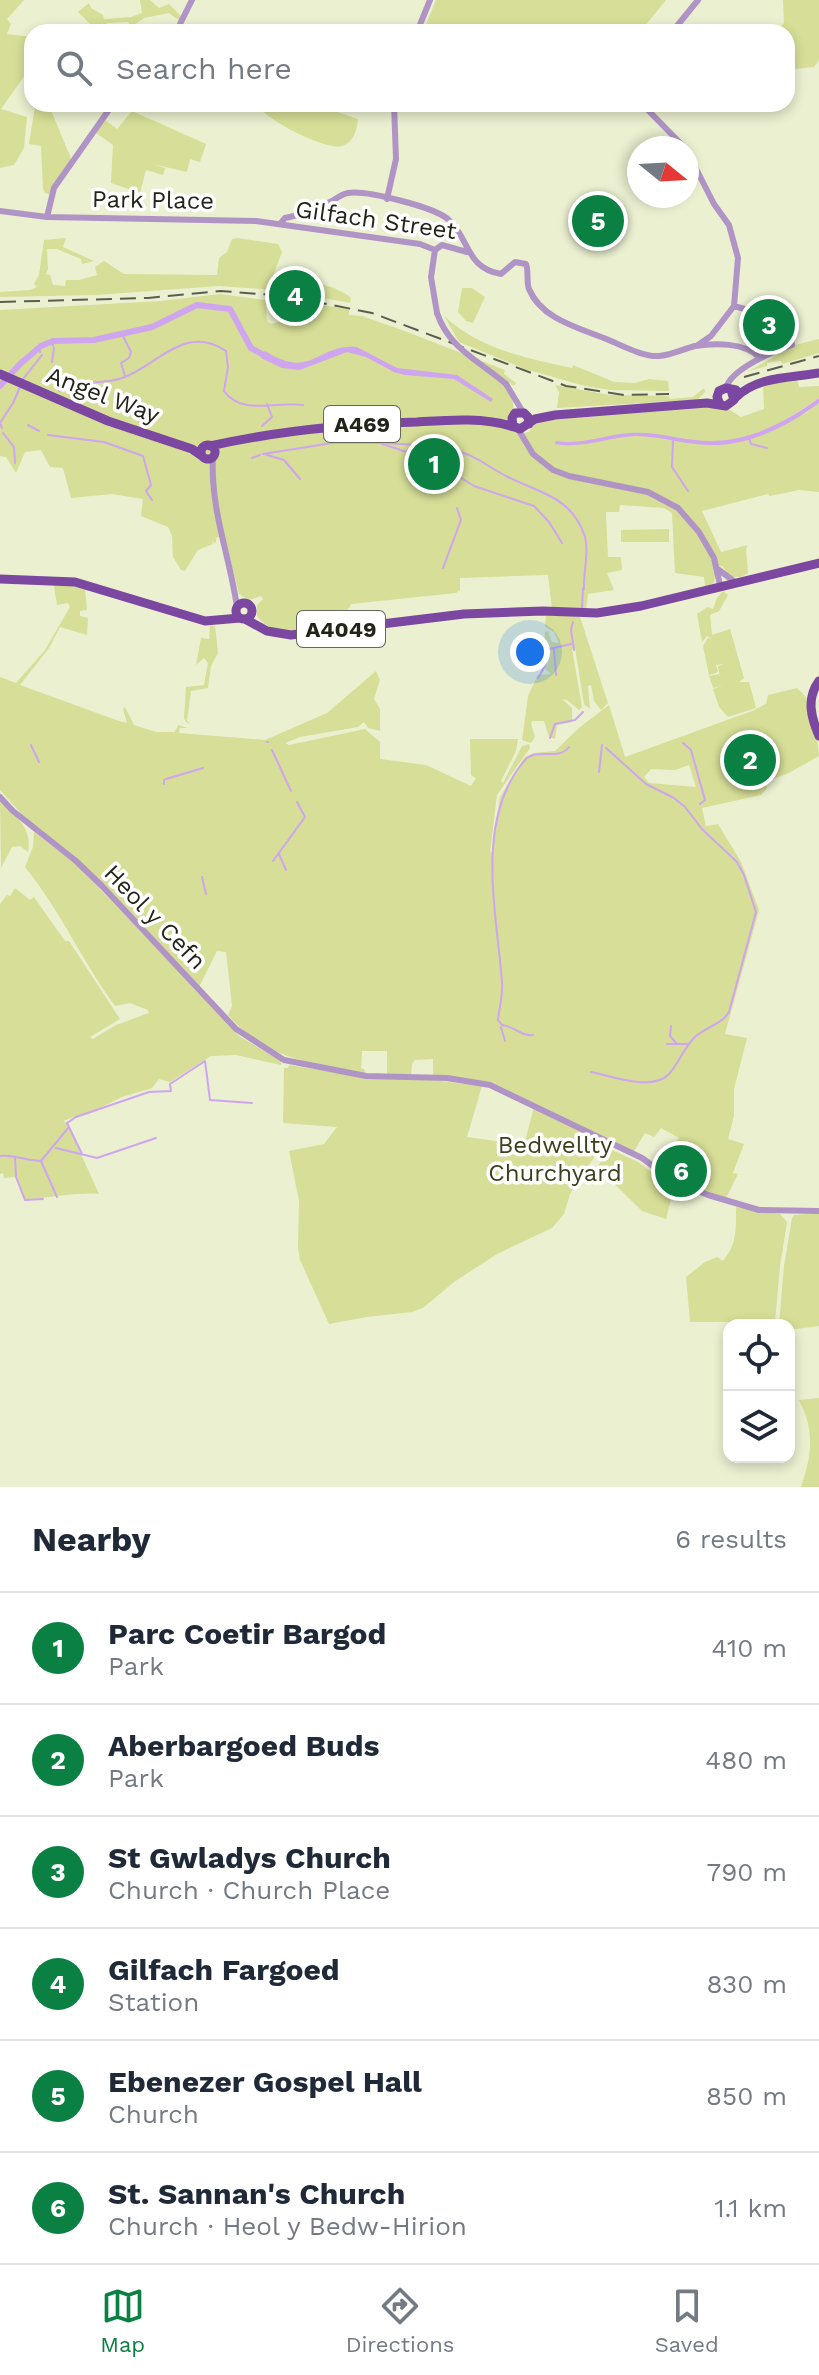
<!DOCTYPE html>
<html lang="en">
<head>
<meta charset="utf-8">
<style>
  body { margin:0; font-family:"Work Sans",sans-serif; background:#f6f6f7; color:#1f2937 }
  .controls { position:absolute; right:24px; bottom:24px; display:grid; overflow:hidden; border-radius:16px; box-shadow:0 4px 12px #0003 }
  .controls button { width:72px; height:72px; display:grid; place-items:center; padding:0; border:0; border-bottom:2px solid #e0e1e3; background:#fff; color:#1f2937; font:40px sans-serif }
  .compass { position:absolute; left:627px; top:136px; width:72px; height:72px; border-radius:50%; background:#fff; box-shadow:0 4px 12px #0003; rotate:108deg }
  .you { position:absolute; left:530px; top:652px; width:28px; height:28px; margin:-20px; border:6px solid #fff; border-radius:50%; background:#1a73e8; box-shadow:0 0 0 12px #1a73e833 }
  .badge { display:grid; place-items:center; width:52px; height:52px; border-radius:50%; background:#0b8043; color:#fff; font-size:26px; font-weight:700 }
  .pin { position:absolute; translate:-50% -50%; border:4px solid #fff; box-shadow:0 2px 8px #0006 }
  .list { margin:0; padding:0; list-style:none }
  h2 { display:flex; justify-content:space-between; align-items:center; height:104px; margin:0; padding:0 32px; font-size:34px }
  h2 small { font-size:26px; font-weight:400; color:#747a83 }
  .list li { display:grid; grid-template-columns:52px 1fr auto; gap:24px; align-items:center; box-sizing:border-box; height:112px; padding:0 32px; border-top:2px solid #e0e1e3 }
  .list b { display:block; font-size:30px; white-space:nowrap }
  .list p { margin:0; font-size:26px; white-space:nowrap; color:#747a83 }
  .list em { font-size:26px; font-style:normal; color:#747a83 }
  .icon { flex:none; width:44px; height:44px; fill:none; stroke:currentColor; stroke-width:2; stroke-linecap:round; stroke-linejoin:round }
  .map { position:relative; flex:none; width:819px; height:1487px; overflow:hidden }
  .search { position:absolute; background:#fff; box-shadow:0 4px 12px #0003; left:24px; right:24px; top:24px; height:88px; display:flex; align-items:center; gap:20px; box-sizing:border-box; padding:0 28px; border-radius:24px; color:#747a83; font-size:30px }
  .sheet { height:776px; background:#fff }
  nav { display:flex; justify-content:space-around; align-items:center; box-sizing:border-box; height:112px; border-top:2px solid #e0e1e3; background:#fff; font-size:22px; color:#747a83 }
  nav a { display:grid; justify-items:center; gap:4px }
  nav .on { color:#0b8043 }
  .map>svg:first-child { display:block }
</style>
</head>
<body>
<div class="map">
<svg width="819" height="1487" viewBox="0 0 819 1487">
  <rect width="100%" height="100%" fill="#ebf0d1"/>
  <!-- green -->
  <path fill="#d6de97" fill-rule="evenodd" d="M 0,0 L 24,0 L 7,19 L 11,24 L 7,34 L 32,37 L 32,65 L 1,109 L 27,117 L 24,148 L 14,165 L 0,168 Z
    M 140,0 L 150,0 L 159,8 L 169,4 L 182,17 L 180,21 L 169,13 L 144,18 L 131,27 L 128,22 L 108,23 L 95,29 L 78,12 L 89,3 L 91,8 L 103,15 L 104,19 L 131,17 L 142,13 Z
    M 436,0 L 666,0 L 640,32 L 423,32 Z
    M 783,0 L 819,0 L 819,60 L 814,67 L 795,69 L 787,64 L 787,32 L 775,32 L 784,23 Z
    M 257,104 L 314,104 L 358,119 C 357,130 354,142 342,146 C 326,151 262,118 257,104 Z
    M 35,106 L 50,108 L 70,156 L 71,160 L 49,194 L 45,193 L 43,189 L 41,146 L 29,144 Z
    M 132,111 L 206,144 L 200,162 L 190,159 L 187,172 L 153,164 L 165,168 L 163,175 L 146,170 L 140,193 L 111,183 L 113,145 L 96,133 L 105,120 L 117,129 Z
    M 66,238 L 63,247 L 94,261 L 82,264 L 81,259 L 57,249 L 47,249 L 48,269 L 46,274 L 50,275 L 53,285 L 65,286 L 66,280 L 79,280 L 97,275 L 95,267 L 104,261 L 124,274 L 217,275 L 219,258 L 227,252 L 232,239 L 237,238 L 278,244 L 282,252 L 273,276 L 278,282 C 303,282 331,281 351,298 L 350,303 L 302,294 L 301,292 L 219,286 L 96,295 L 0,297 L 0,292 L 30,290 L 37,287 L 34,284 L 39,275 L 44,240 Z
    M 462,288 L 472,288 L 485,297 L 473,323 L 466,321 L 458,312 Z
    M 220,294 L 266,300 L 267,321 L 271,324 L 292,318 L 291,314 L 280,315 L 272,300 L 286,300 L 349,309 L 349,315 L 362,316 L 402,330 L 505,370 L 504,374 L 516,383 L 514,386 L 509,382 C 514,400 513,416 519,434 L 529,432 L 537,421 L 716,407 L 730,410 L 741,417 L 764,409 L 763,385 L 797,379 L 799,387 L 819,386 L 819,398 L 786,420 L 804,414 L 819,403 L 819,492 L 799,490 L 770,496 L 768,494 L 702,511 L 721,552 L 748,545 L 746,549 L 748,573 L 741,577 L 731,577 L 722,566 L 716,568 L 714,583 L 705,587 L 704,577 L 675,573 L 672,513 L 664,508 L 620,505 L 619,512 L 606,512 L 606,516 L 608,557 L 621,557 L 622,570 L 607,573 L 614,590 L 588,594 L 586,611 L 552,608 L 548,575 L 460,578 L 460,590 L 456,593 L 351,604 L 350,607 L 337,619 L 338,627 C 312,629 274,640 257,616 L 257,605 L 263,599 L 261,596 L 249,600 L 239,594 L 225,538 L 217,537 L 215,544 L 212,540 L 213,544 L 198,550 L 185,571 L 181,570 L 173,557 L 172,536 L 168,527 L 141,516 L 143,499 L 112,494 L 71,498 L 63,468 L 50,467 L 41,450 L 25,452 L 16,473 L 6,457 L 0,456 L 0,310 L 161,301 Z
    M 444,316 C 480,349 525,358 572,368 L 573,365 L 614,382 L 635,383 L 649,379 L 668,381 L 669,391 L 610,390 L 585,386 L 525,369 L 459,342 Z
    M 819,339 L 819,353 L 782,364 L 781,361 L 767,363 L 767,366 L 749,371 L 795,345 Z
    M 555,385 L 609,395 L 669,396 L 670,399 L 693,397 L 704,388 L 705,392 L 697,400 L 557,408 L 559,392 Z
    M 669,529 L 669,542 L 621,542 L 621,530 Z
    M 67,585 L 85,588 L 87,610 L 80,611 L 80,616 L 88,618 L 87,635 L 60,627 L 49,648 L 20,685 L 116,720 L 127,723 L 123,709 L 125,707 L 134,725 L 156,732 L 175,732 L 178,725 L 188,728 L 180,728 L 179,733 L 265,740 L 327,713 L 376,671 L 380,680 L 374,699 L 380,709 L 380,731 L 368,728 L 364,722 L 358,727 L 300,737 L 285,743 L 289,745 L 365,729 L 380,742 L 380,759 L 426,765 L 471,786 L 476,778 L 471,775 L 470,739 L 518,739 L 516,751 L 501,781 L 503,783 L 522,746 L 529,744 L 530,748 L 497,795 L 490,853 L 492,851 L 500,797 L 525,757 L 534,753 L 555,751 L 580,727 L 609,705 L 625,757 L 752,711 L 766,704 L 768,695 L 797,688 C 800,691 804,694 806,698 C 811,705 819,746 819,756 L 789,773 L 767,781 L 767,788 L 761,795 L 702,808 L 706,826 L 718,824 L 741,862 L 759,910 L 725,1034 L 747,1038 L 734,1089 L 734,1116 L 728,1139 L 744,1144 L 733,1173 L 738,1174 L 727,1196 L 725,1198 L 675,1180 L 664,1171 L 663,1165 L 679,1138 L 661,1128 L 654,1137 L 645,1133 L 634,1151 L 493,1083 L 433,1076 L 433,1059 L 415,1060 L 412,1064 L 411,1076 L 387,1075 L 387,1051 L 362,1051 L 361,1068 L 365,1070 L 364,1074 C 310,1063 267,1059 228,1015 L 232,1006 L 226,952 L 217,951 L 199,987 L 145,928 L 28,821 L 0,790 L 0,677 L 16,683 L 45,650 L 70,607 L 68,603 L 57,605 L 54,586 ZM 689,765 L 696,787 L 649,783 L 644,777 L 651,769 L 675,770 Z
    M 723,591 L 728,595 L 719,611 L 710,615 L 712,635 L 730,629 L 744,678 L 739,682 L 749,682 L 756,708 L 728,717 L 719,707 L 713,689 L 722,686 L 713,688 L 709,676 L 719,674 L 720,677 L 718,666 L 724,664 L 716,665 L 718,672 L 709,675 L 703,646 L 708,638 L 712,639 L 707,636 L 702,642 L 697,614 L 708,607 L 713,609 L 717,598 Z
    M 551,614 L 580,617 L 608,703 L 601,710 L 594,701 L 591,685 L 588,686 L 590,709 L 584,704 L 575,648 L 572,649 L 582,707 L 579,710 L 567,700 L 562,699 L 572,708 L 572,722 L 557,725 L 555,739 L 549,737 L 544,721 L 533,721 L 531,723 L 535,737 L 531,743 L 522,740 L 528,696 L 538,675 L 551,674 L 545,669 L 550,649 L 542,659 L 545,632 L 548,631 L 552,642 L 559,643 L 554,632 L 545,627 L 546,616 Z
    M 210,625 L 215,626 L 218,653 L 211,666 L 208,688 L 191,691 L 187,721 L 191,724 L 186,722 L 184,718 L 186,687 L 204,685 L 208,663 L 204,658 L 196,665 L 201,638 L 209,639 Z
    M 0,800 C 15,816 33,828 28,852 L 20,846 L 12,847 L 1,868 Z
    M 34,832 L 78,866 L 215,1009 L 239,1036 L 281,1061 L 281,1065 L 236,1055 L 211,1056 L 170,1082 L 159,1079 L 152,1088 L 122,1097 L 98,1109 L 63,1121 L 67,1123 L 99,1194 C 79,1192 47,1198 25,1200 L 16,1177 L 4,1178 L 3,1173 L 0,1174 L 0,904 L 7,895 L 10,896 L 15,888 L 30,900 L 34,897 L 65,941 L 69,941 L 120,1019 L 90,1037 L 93,1039 L 116,1025 L 149,1013 L 148,1010 L 130,1003 L 115,1006 C 82,961 60,910 25,867 L 33,847 Z
    M 289,1065 L 370,1078 L 425,1079 L 482,1086 L 467,1137 L 524,1145 L 534,1107 L 592,1137 L 598,1142 L 599,1150 L 570,1194 L 564,1214 L 552,1228 L 497,1254 L 454,1282 L 423,1308 L 412,1312 L 366,1317 L 329,1324 L 300,1260 L 298,1248 L 299,1201 L 289,1151 L 324,1144 L 337,1127 L 283,1123 L 284,1068 L 288,1068 Z
    M 610,1149 L 638,1162 L 674,1188 L 666,1219 L 642,1211 L 597,1167 Z
    M 736,1207 L 780,1214 L 787,1222 L 780,1266 L 775,1322 L 690,1322 L 686,1277 L 705,1262 L 717,1257 L 723,1261 C 737,1244 736,1230 736,1207 Z
    M 819,1213 L 819,1326 L 789,1330 L 789,1325 L 779,1325 L 784,1266 L 792,1218 L 794,1215 Z
    M 819,1398 L 819,1487 L 801,1487 C 812,1455 815,1431 799,1400 Z"/>
  <!-- water -->
  <path fill="#cfa5ef" d="M 357,347 L 397,368 L 457,375 L 493,399 L 491,402 L 454,379 L 405,375 L 394,372 L 366,357 L 347,352 L 300,370 L 282,368 L 261,358 L 265,351 C 312,381 317,343 357,347 Z
    M 819,398 L 819,403 C 788,426 749,446 710,445 C 685,445 661,436 636,436 C 608,437 584,449 555,444 L 556,441 C 583,445 604,435 630,433 C 657,431 684,441 711,441 C 752,441 787,421 819,398 Z"/>
  <g fill="none" stroke-linecap="round" stroke-linejoin="round">
    <!-- stream -->
    <path stroke="#cfa5ef" stroke-width="2" d="M 122,334 L 131,352 L 129,358 L 121,363 L 125,376
      M 53,346 L 53,341
      M 37,349 L 40,352
      M 52,362 L 54,348
      M 23,379 L 42,355
      M 59,391 C 76,379 100,385 119,379 C 155,369 183,322 226,351 L 228,367 L 224,391 C 241,416 278,401 303,405
      M 28,425 L 39,431
      M 262,426 L 272,417 L 267,404
      M 2,428 L 0,423 L 13,403 L 21,385
      M 3,433 L 14,447 L 15,463
      M 48,435 L 104,442 L 143,456 L 151,485 L 146,491 L 152,500
      M 749,438 L 751,444 L 767,448
      M 673,441 L 672,467 L 688,491
      M 380,443 L 436,462 L 474,486 L 534,506 L 549,522 L 562,543
      M 387,443 C 407,445 428,444 448,448 C 477,455 484,465 508,477 C 539,493 570,496 584,534 C 590,550 583,572 584,589
      M 263,454 L 332,443 L 383,443
      M 267,455 L 284,460 L 300,479
      M 252,458 L 260,455
      M 443,568 L 461,520 L 457,508
      M 582,608 L 583,588
      M 573,622 L 571,630 L 574,650
      M 554,649 L 556,675
      M 538,678 L 545,666 L 549,649 L 571,644
      M 550,738 L 555,724 L 575,720 L 583,712
      M 267,742 L 268,742
      M 683,743 L 691,750 L 705,800 L 700,804
      M 31,745 L 39,762
      M 272,750 L 291,791
      M 599,772 L 602,745
      M 166,779 L 203,768
      M 164,784 L 164,780
      M 279,854 L 286,870
      M 273,861 L 305,817 L 297,802
      M 202,877 L 206,894
      M 671,1026 L 670,1036 L 676,1043
      M 501,1027 L 505,1041
      M 533,1035 C 522,1037 514,1026 502,1025 L 498,1020 C 499,1008 503,996 502,983 C 497,912 474,821 524,761 C 537,746 557,762 569,747
      M 667,1044 L 689,1044
      M 591,1072 C 612,1076 652,1092 669,1074 C 679,1063 684,1048 694,1038 C 705,1027 721,1025 729,1012 L 756,912 L 744,875 L 737,862 L 702,829 L 685,807 L 674,798 L 646,784 L 606,748
      M 69,1127 L 82,1154
      M 56,1148 L 97,1158 L 156,1138
      M 0,1156 C 13,1154 27,1161 41,1161 L 69,1127 L 67,1123 L 76,1117 L 149,1092 L 171,1091 L 170,1084 L 205,1061 L 210,1100 L 252,1103
      M 15,1157 L 16,1177 L 25,1200 L 43,1199
      M 41,1161 L 57,1197"/>
    <!-- river -->
    <path stroke="#cfa5ef" stroke-width="6" d="M 0,386 L 20,364 L 41,346 L 53,341 L 94,340 L 152,327 L 197,305 L 230,309 L 251,348 L 269,358"/>
    <!-- minor -->
    <path stroke="#b094c6" stroke-width="6" d="M 176,32 L 192,0
      M 417,32 L 430,0
      M 672,32 L 698,0
      M 642,104 L 685,148
      M 687,151 L 714,204 L 729,225 L 738,258 L 734,306 L 711,336 L 698,345
      M 387,199 L 396,159 L 394,104
      M 0,211 L 47,217 L 256,221 L 420,244 L 435,250
      M 47,217 L 54,188 L 113,104
      M 280,224 L 285,218 C 301,215 317,208 332,201 C 337,198 342,194 348,193 C 366,190 435,207 449,220 C 470,240 466,268 501,274 L 515,262 L 526,264 C 529,272 526,281 529,289 C 542,321 584,329 611,341 C 625,347 644,357 659,356 C 672,355 683,349 695,346 C 714,343 745,342 760,358
      M 435,250 L 431,277 L 437,313
      M 435,250 L 442,245 L 467,252
      M 506,384 L 523,412
      M 726,388 C 731,369 774,351 792,345 L 788,321 L 734,306
      M 518,429 L 533,454 L 553,470 L 569,476 L 648,492 L 678,508 L 699,532 L 714,558 L 720,585
      M 213,457 C 210,509 230,557 237,607
      M 719,570 L 735,582
      M 0,797 L 13,811 L 76,861 L 102,886 L 236,1029 L 284,1060 L 366,1076 L 447,1078 L 490,1085 L 642,1158 L 672,1180 L 708,1195 L 759,1210 L 819,1211"/>
    <!-- major -->
    <path stroke="#7c47a0" stroke-width="9" d="M 0,374 L 108,421 L 192,449 L 202,456
      M 735,398 C 757,376 790,378 819,373
      M 720,404 L 717,397 L 719,391 L 726,388 L 736,390
      M 529,424 L 528,417 L 524,413 L 515,413 L 512,418 L 513,426 L 520,429 L 535,419 L 555,415 L 707,403 L 726,406 L 734,400 L 731,390
      M201 452a7 7 0 1 1 14 0a7 7 0 1 1-14 0Z
      M 210,446 C 277,431 348,424 417,422 C 449,420 483,417 514,427
      M 0,579 L 75,582 L 205,621 L 240,618
      M236 611a8 8 0 1 1 16 0a8 8 0 1 1-16 0Z
      M 245,619 L 267,631 L 291,635 L 464,614 L 543,611 L 597,613 L 641,606 L 819,563
      M 819,681 C 806,699 811,717 819,736"/>
    <!-- rail -->
    <path stroke="#5c5e4d" stroke-width="2" stroke-dasharray="16 8" stroke-linecap="butt" d="M 0,302 L 148,298 L 220,291 L 287,296 L 372,313 L 566,386 L 624,395 L 669,394
      M 744,377 L 819,356"/>
    <!-- minor-bridge -->
    <path stroke="#b094c6" stroke-width="6" d="M 437,313 C 449,349 480,361 506,384"/>
  </g>
  <g text-anchor="middle" stroke-width="7" stroke-linejoin="round" paint-order="stroke">
    <!-- shield labels -->
    <g fill="#fff" stroke="#65665e" stroke-width="2">
      <rect x="324" y="406" width="76" height="36" rx="6"/>
      <rect x="297" y="611" width="88" height="36" rx="6"/>
    </g>
    <g font-size="22" font-weight="bold" fill="#232419">
      <text x="362" y="432">A469</text>
      <text x="341" y="637">A4049</text>
    </g>
    <!-- street labels -->
    <g font-size="24" fill="#232419" stroke="#fff">
      <text transform="translate(153 200) rotate(1)" y="8">Park Place</text>
      <text transform="translate(376 220) rotate(8)" y="8">Gilfach Street</text>
      <text transform="translate(103 395) rotate(21)" y="8">Angel Way</text>
      <text transform="translate(155 917) rotate(46)" y="8">Heol y Cefn</text>
    </g>
    <!-- park labels -->
    <g font-size="24" fill="#3c401b" stroke="#fff">
      <text x="555" y="1153">Bedwellty<tspan x="555" dy="28">Churchyard</tspan></text>
    </g>
  </g>
</svg>
<div class="controls">
<button><svg class="icon" aria-label="locate" viewBox="0 0 24 24"><circle cx="12" cy="12" r="6"/><path d="M12 2v4M12 18v4M2 12h4M18 12h4"/></svg></button>
<button><svg class="icon" aria-label="layers" viewBox="0 0 24 24"><path d="M12 4l9 5-9 5-9-5zM3 14l9 5 9-5"/></svg></button>
</div>
<svg class="compass" viewBox="-18 -18 36 36"><path d="M0-13l5 13h-10z" fill="#e53935"/><path d="M0 13l5-13h-10z" fill="#747a83"/></svg>
<div class="you"></div>
<div class="pin badge" style="left:434px;top:464px">1</div>
<div class="pin badge" style="left:750px;top:760px">2</div>
<div class="pin badge" style="left:769px;top:325px">3</div>
<div class="pin badge" style="left:295px;top:296px">4</div>
<div class="pin badge" style="left:598px;top:221px">5</div>
<div class="pin badge" style="left:681px;top:1171px">6</div>
<div class="search"><svg class="icon" aria-label="search" viewBox="0 0 24 24"><circle cx="10" cy="10" r="6"/><path d="M15 15l6 6"/></svg>Search here</div>
</div>
<section class="sheet">
<h2>Nearby<small>6 results</small></h2>
<ul class="list">
<li><span class="badge">1</span><div><b>Parc Coetir Bargod</b><p>Park</p></div><em>410 m</em></li>
<li><span class="badge">2</span><div><b>Aberbargoed Buds</b><p>Park</p></div><em>480 m</em></li>
<li><span class="badge">3</span><div><b>St Gwladys Church</b><p>Church · Church Place</p></div><em>790 m</em></li>
<li><span class="badge">4</span><div><b>Gilfach Fargoed</b><p>Station</p></div><em>830 m</em></li>
<li><span class="badge">5</span><div><b>Ebenezer Gospel Hall</b><p>Church</p></div><em>850 m</em></li>
<li><span class="badge">6</span><div><b>St. Sannan's Church</b><p>Church · Heol y Bedw-Hirion</p></div><em>1.1 km</em></li>
</ul>
</section>
<nav>
<a class="on"><svg class="icon" aria-label="map" viewBox="0 0 24 24"><path d="M3 6l6-2 6 2 6-2v14l-6 2-6-2-6 2zM9 4v14M15 6v14"/></svg>Map</a>
<a><svg class="icon" aria-label="directions" viewBox="0 0 24 24"><path d="M12 3l9 9-9 9-9-9zM9 14v-3h6M13 9l2 2-2 2"/></svg>Directions</a>
<a><svg class="icon" aria-label="saved" viewBox="0 0 24 24"><path d="M7 4h10v16l-5-4-5 4z"/></svg>Saved</a>
</nav>
</body>
</html>
